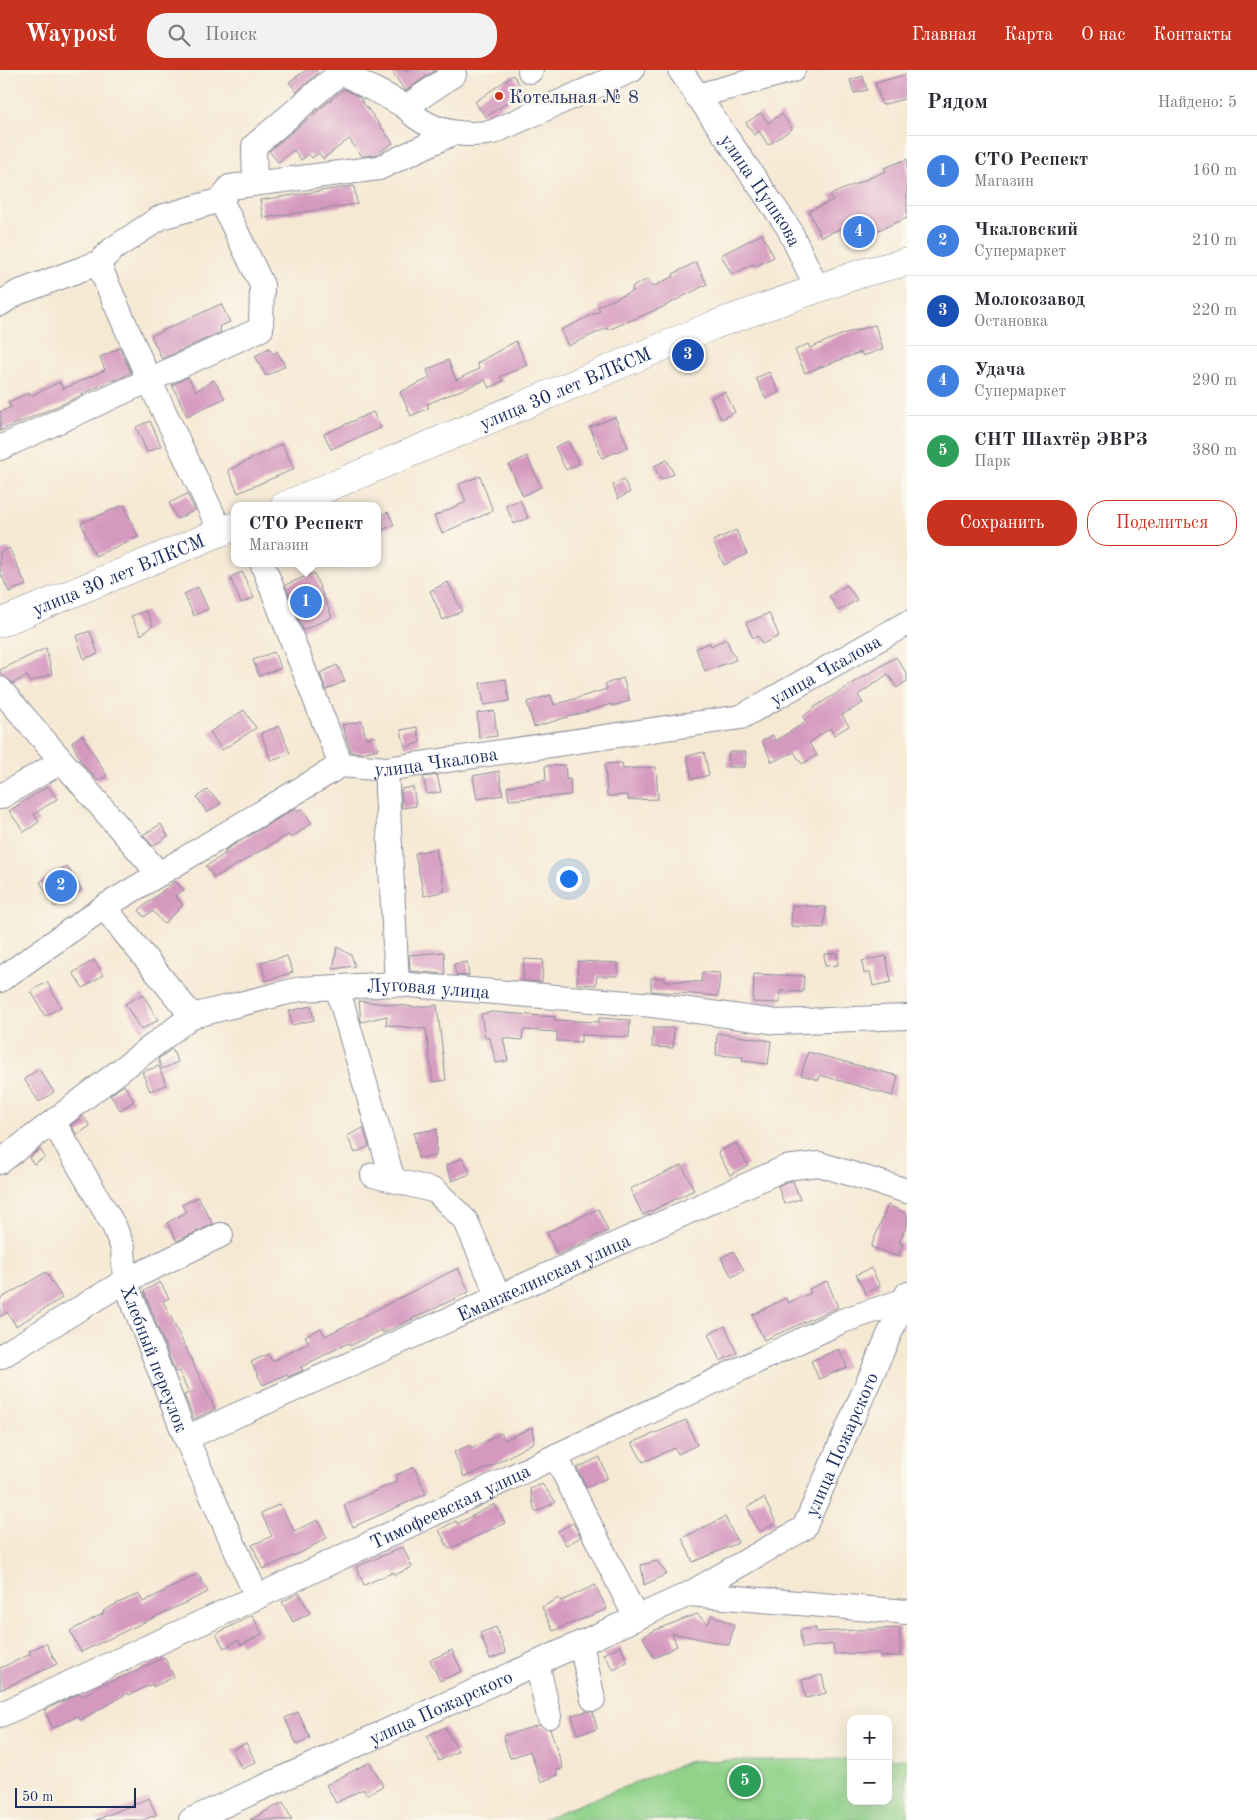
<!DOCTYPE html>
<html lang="ru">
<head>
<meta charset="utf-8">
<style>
  body { margin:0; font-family:"Old Standard TT",serif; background:#f2f2f3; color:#2b2b33 }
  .controls { position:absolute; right:15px; bottom:15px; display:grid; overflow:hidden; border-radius:10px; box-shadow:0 5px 20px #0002 }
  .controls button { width:45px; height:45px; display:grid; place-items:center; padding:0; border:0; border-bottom:1px solid #e1e1e2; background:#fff; color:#2b2b33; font:25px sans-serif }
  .scale { position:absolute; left:15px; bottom:12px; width:121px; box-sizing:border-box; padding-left:5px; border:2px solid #1b2f5e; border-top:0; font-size:14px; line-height:18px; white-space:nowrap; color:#1b2f5e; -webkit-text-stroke:4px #fbf7ec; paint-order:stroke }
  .you { position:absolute; left:568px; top:808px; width:18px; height:18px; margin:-12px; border:4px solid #fff; border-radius:50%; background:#1a73e8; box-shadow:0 0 0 8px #1a73e833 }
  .badge { display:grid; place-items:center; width:32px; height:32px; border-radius:50%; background:#c8321e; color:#fff; font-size:16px; font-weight:700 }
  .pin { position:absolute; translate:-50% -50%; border:2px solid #fff; box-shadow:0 1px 5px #0006 }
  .popup { position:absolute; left:231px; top:432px; width:150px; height:65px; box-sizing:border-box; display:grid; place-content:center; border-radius:10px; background:#fff; filter:drop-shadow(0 1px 4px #0005); font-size:16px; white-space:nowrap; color:#7c7c81 }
  .popup b { font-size:19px; color:#2b2b33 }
  .popup::after { content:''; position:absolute; left:50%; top:100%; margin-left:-10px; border:10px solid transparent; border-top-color:#fff }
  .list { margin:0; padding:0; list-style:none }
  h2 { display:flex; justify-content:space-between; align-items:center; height:65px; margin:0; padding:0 20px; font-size:21px }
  h2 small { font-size:16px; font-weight:400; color:#7c7c81 }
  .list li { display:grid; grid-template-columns:32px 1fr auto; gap:15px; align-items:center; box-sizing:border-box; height:70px; padding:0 20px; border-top:1px solid #e1e1e2 }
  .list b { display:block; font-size:19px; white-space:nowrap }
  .list p { margin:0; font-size:16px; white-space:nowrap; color:#7c7c81 }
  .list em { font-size:16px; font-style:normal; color:#7c7c81 }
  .actions { display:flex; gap:10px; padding:15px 20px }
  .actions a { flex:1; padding:11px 0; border:1px solid #c8321e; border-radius:20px; text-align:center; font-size:18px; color:#c8321e }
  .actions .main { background:#c8321e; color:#fff }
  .icon { flex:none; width:28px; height:28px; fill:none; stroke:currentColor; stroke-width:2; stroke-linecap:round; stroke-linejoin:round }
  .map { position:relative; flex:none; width:907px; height:1750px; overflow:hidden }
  header { display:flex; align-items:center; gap:30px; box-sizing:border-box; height:70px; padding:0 25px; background:#c8321e; color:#fff }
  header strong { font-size:24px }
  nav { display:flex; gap:28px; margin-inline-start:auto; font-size:18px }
  .search { width:350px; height:45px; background:#f2f2f3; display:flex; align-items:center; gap:12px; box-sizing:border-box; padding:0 18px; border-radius:20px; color:#7c7c81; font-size:19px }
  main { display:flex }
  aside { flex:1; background:#fff }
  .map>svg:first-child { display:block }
</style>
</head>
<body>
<header>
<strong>Waypost</strong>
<div class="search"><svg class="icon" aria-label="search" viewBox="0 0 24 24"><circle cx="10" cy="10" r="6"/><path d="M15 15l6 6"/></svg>Поиск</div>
<nav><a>Главная</a><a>Карта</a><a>О нас</a><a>Контакты</a></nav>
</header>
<main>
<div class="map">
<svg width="907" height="1750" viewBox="0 0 907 1750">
  <rect width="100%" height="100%" fill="#fbf7ec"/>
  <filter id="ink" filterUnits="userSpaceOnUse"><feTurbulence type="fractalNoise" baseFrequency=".02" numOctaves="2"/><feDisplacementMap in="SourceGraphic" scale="10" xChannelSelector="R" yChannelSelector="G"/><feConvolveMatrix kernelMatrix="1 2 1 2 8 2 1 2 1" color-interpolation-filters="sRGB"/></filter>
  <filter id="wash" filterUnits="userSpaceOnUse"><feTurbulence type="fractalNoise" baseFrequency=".0096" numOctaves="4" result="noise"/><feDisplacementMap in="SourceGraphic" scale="20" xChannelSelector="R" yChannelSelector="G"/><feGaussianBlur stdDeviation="1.12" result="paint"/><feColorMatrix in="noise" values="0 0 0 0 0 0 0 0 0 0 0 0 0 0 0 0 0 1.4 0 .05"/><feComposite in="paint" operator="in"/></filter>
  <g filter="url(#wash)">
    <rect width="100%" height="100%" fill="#f6e9d4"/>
    <!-- green -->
    <path fill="#91d28a" stroke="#568074" d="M 851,1689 L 851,1731 L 888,1731 L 888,1689 L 907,1689 L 907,1750 L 540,1750 L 690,1691 Z"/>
    <g id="blocks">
      <!-- building -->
      <path fill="#d599bf" d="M 306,0 L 316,0 L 318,3 L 297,22 L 289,12 Z
        M 391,0 L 436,0 L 405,21 Z
        M 907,4 L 907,28 L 882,35 L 875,13 Z
        M 513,5 L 524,21 L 486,47 L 475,32 Z
        M 863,6 L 867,20 L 854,23 L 850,10 Z
        M 344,19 L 359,27 L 393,73 L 375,85 L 362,86 L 349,69 L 323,89 L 319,83 L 312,88 L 309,84 L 301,90 L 294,80 L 278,92 L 269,81 Z
        M 761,43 L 768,53 L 782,44 L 792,59 L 768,75 L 759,61 L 754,65 L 746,53 Z
        M 907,89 L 907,148 L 850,172 L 844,157 L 821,167 L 809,141 L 833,130 L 830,125 L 886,101 L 884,98 Z
        M 354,116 L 357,134 L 263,148 L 260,130 Z
        M 762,164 L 774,187 L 754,197 L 753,194 L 732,205 L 721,185 Z
        M 696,192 L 707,214 L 663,237 L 608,260 L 607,258 L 568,276 L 561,260 L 600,241 L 598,236 L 633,221 L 632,217 L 648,209 L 652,217 L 674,206 L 673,204 Z
        M 221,234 L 230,252 L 219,257 L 221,262 L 162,289 L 151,266 Z
        M 875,255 L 883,279 L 863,286 L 861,282 L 805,303 L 795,280 L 808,274 L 810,278 L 843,264 Z
        M 516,271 L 527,295 L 500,307 L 503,311 L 489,318 L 485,310 L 427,334 L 429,338 L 411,346 L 400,322 L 430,308 L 427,300 L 448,290 L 456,310 L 479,299 L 477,293 Z
        M 120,278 L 131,303 L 114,311 L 114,309 L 69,331 L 0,361 L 0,342 L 11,337 L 8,332 L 29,323 L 30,326 L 60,312 L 63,319 L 105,300 L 100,287 Z
        M 269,278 L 273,284 L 277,281 L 285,296 L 266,306 L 255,286 Z
        M 769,302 L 779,322 L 766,329 L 756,308 Z
        M 188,307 L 196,321 L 214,310 L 225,328 L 187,346 L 172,315 Z
        M 725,322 L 735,342 L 721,349 L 711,328 Z
        M 373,342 L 381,358 L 331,379 L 324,364 Z
        M 615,347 L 628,377 L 602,388 L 590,357 Z
        M 150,351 L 161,376 L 147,382 L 136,357 Z
        M 568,371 L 579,394 L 566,400 L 555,377 Z
        M 282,374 L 294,399 L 238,423 L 228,400 Z
        M 527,386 L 541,417 L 523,426 L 509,395 Z
        M 667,390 L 674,404 L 661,410 L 654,396 Z
        M 480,406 L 493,441 L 442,463 L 434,446 L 466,432 L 459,414 Z
        M 623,409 L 630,422 L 618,429 L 613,415 Z
        M 187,424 L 195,440 L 177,449 L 169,433 Z
        M 520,430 L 528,448 L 514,454 L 506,436 Z
        M 124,435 L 138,467 L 95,486 L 81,453 Z
        M 388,442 L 394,455 L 377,462 L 377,447 Z
        M 736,460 L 747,484 L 724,495 L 713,471 Z
        M 9,478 L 26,515 L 9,522 L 0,502 L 0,482 Z
        M 242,502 L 254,528 L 241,533 L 230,507 Z
        M 314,503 L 332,547 L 303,560 L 285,515 Z
        M 448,512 L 462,541 L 443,550 L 430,521 Z
        M 847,515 L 857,530 L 838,541 L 829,526 Z
        M 198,517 L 208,539 L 194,546 L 184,524 Z
        M 146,541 L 153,555 L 141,565 L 131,546 Z
        M 769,543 L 779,566 L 762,574 L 758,566 L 753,568 L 746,553 Z
        M 90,561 L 98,584 L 84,589 L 76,566 Z
        M 726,569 L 736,590 L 705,601 L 696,578 L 710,573 L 711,576 Z
        M 46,578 L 52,604 L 30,612 L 27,606 L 13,613 L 1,606 L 0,600 Z
        M 274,582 L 281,598 L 259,606 L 253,590 Z
        M 896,587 L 907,604 L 907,611 L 897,618 L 888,604 L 858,625 L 863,633 L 842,645 L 849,656 L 834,665 L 830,658 L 809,673 L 817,685 L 802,694 L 794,682 L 772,692 L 762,671 L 773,665 L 775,671 L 806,652 L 803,647 L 816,636 Z
        M 337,595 L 345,611 L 326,620 L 320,603 Z
        M 623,608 L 630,631 L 612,636 L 612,634 L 534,657 L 527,632 L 551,625 L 554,635 L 607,619 L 605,614 Z
        M 506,609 L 509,631 L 484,635 L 480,613 Z
        M 244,640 L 256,658 L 222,680 L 210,662 Z
        M 494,641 L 497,666 L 479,668 L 477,643 Z
        M 362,651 L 366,668 L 375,666 L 378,679 L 363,683 L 351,682 L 342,655 Z
        M 280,656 L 290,684 L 271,691 L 261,663 Z
        M 417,657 L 420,673 L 405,677 L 401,660 Z
        M 82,665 L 107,706 L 98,711 L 81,692 L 72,672 Z
        M 704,682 L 709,705 L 692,709 L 687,686 Z
        M 729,682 L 746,682 L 745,697 L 728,697 Z
        M 622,693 L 623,699 L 656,697 L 658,729 L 628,730 L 628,725 L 607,726 L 605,694 Z
        M 565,695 L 566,709 L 570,709 L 571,725 L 509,730 L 507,717 L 546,710 L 545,696 Z
        M 499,701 L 503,725 L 477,729 L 473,706 Z
        M 437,705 L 441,722 L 427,724 L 423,707 Z
        M 48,716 L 57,729 L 34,744 L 39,752 L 24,762 L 9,741 Z
        M 413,717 L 416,736 L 402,738 L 401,719 Z
        M 207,720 L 221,733 L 207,743 L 197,727 Z
        M 296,738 L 298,741 L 302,739 L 312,753 L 291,768 L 288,765 L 214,808 L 206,796 L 226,783 L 224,781 Z
        M 161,754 L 168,766 L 153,776 L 143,765 Z
        M 436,779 L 445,821 L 424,826 L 415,783 Z
        M 67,796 L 82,820 L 55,837 L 40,812 Z
        M 175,811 L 184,820 L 175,826 L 183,835 L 164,854 L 153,841 L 144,847 L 139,840 Z
        M 792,835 L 826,837 L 824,858 L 791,856 Z
        M 337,877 L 351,885 L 355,896 L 333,899 Z
        M 444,882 L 445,904 L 410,901 L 409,885 Z
        M 837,883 L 838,895 L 825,896 L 824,884 Z
        M 287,886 L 293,902 L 266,911 L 261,892 Z
        M 886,886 L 891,912 L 873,916 L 870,902 L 864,904 L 862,891 Z
        M 524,889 L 543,890 L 542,912 L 523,911 Z
        M 94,890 L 103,905 L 83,918 L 73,903 Z
        M 578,891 L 618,893 L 618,906 L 597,906 L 596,915 L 577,914 Z
        M 467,892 L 469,906 L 456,905 L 454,894 Z
        M 702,902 L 720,903 L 718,926 L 651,921 L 651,908 L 664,908 L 664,911 L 701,912 Z
        M 754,904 L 804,906 L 803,922 L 780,921 L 780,933 L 753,932 Z
        M 47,912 L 61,937 L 45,946 L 31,921 Z
        M 143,924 L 158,950 L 141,960 L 125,934 Z
        M 359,931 L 415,937 L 437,935 L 446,1010 L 433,1012 L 426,959 L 386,955 L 387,946 L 361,952 Z
        M 311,936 L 314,950 L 292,955 L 289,941 Z
        M 492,942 L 555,947 L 555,950 L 599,952 L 599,948 L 630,950 L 629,967 L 581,965 L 581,972 L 557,971 L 557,962 L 523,960 L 522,970 L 503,968 L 508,991 L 496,993 L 490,968 L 485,968 L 481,944 Z
        M 653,958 L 674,958 L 673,978 L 652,977 Z
        M 717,963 L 771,971 L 768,994 L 742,991 L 743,987 L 716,985 Z
        M 172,979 L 178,992 L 162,999 L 158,989 Z
        M 808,982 L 898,1006 L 893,1026 L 820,1005 L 819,1010 L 801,1005 Z
        M 159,996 L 166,1015 L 150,1021 L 142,1002 Z
        M 39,999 L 54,1022 L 39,1032 L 24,1009 Z
        M 124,1015 L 134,1031 L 120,1040 L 110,1025 Z
        M 83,1046 L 90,1056 L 77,1065 L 71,1055 Z
        M 363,1058 L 369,1076 L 355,1083 L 347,1066 Z
        M 437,1059 L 436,1086 L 418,1088 L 414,1063 Z
        M 736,1073 L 748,1095 L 730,1105 L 718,1082 Z
        M 40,1079 L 45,1087 L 34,1094 L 29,1088 Z
        M 463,1088 L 470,1104 L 452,1111 L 446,1095 Z
        M 682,1095 L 694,1120 L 643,1145 L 630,1119 Z
        M 789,1111 L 793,1111 L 800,1129 L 784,1134 L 778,1116 Z
        M 198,1127 L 213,1154 L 177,1171 L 167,1153 L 186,1142 L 182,1135 Z
        M 888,1135 L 907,1144 L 907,1154 L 899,1173 L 903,1174 L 898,1187 L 871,1177 Z
        M 598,1139 L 608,1161 L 557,1185 L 547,1162 Z
        M 733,1181 L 744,1200 L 732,1207 L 721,1188 Z
        M 458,1198 L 469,1222 L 383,1263 L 381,1260 L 350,1276 L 348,1273 L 301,1297 L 303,1300 L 288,1307 L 287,1304 L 263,1315 L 251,1292 L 268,1284 L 272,1291 L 309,1273 L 305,1266 L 321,1258 L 325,1266 Z
        M 871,1198 L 880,1216 L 866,1224 L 856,1205 Z
        M 46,1202 L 62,1228 L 16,1256 L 7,1242 L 0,1247 L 0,1229 Z
        M 827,1211 L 838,1237 L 764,1270 L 752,1245 L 786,1228 L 788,1233 L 811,1223 L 809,1219 Z
        M 160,1212 L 169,1228 L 163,1231 L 215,1339 L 194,1349 L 184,1325 L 189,1323 L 179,1301 L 175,1302 L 144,1221 Z
        M 725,1256 L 737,1283 L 720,1291 L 708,1264 Z
        M 839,1279 L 847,1297 L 819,1309 L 811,1291 Z
        M 686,1350 L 697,1375 L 678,1384 L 675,1378 L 643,1392 L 632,1373 Z
        M 532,1357 L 534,1372 L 490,1397 L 464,1407 L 454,1382 L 470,1375 L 471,1379 L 501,1363 L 505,1370 Z
        M 600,1387 L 607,1408 L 587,1418 L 577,1398 Z
        M 414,1397 L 426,1424 L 353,1457 L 344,1435 L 398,1411 L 396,1405 Z
        M 542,1414 L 556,1432 L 535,1442 L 530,1419 Z
        M 764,1428 L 776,1453 L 759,1462 L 747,1437 Z
        M 280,1434 L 294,1461 L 318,1450 L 327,1468 L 304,1481 L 263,1499 L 252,1475 L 272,1466 L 261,1443 Z
        M 495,1434 L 505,1453 L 449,1479 L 439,1460 L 456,1451 L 457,1454 Z
        M 725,1447 L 738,1473 L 693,1492 L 682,1468 Z
        M 573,1453 L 581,1467 L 566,1475 L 558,1461 Z
        M 403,1477 L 412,1497 L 395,1505 L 394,1502 L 364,1515 L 356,1497 Z
        M 657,1491 L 667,1504 L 644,1515 L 641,1495 Z
        M 198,1504 L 208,1522 L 81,1582 L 70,1561 L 104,1543 L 103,1541 L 118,1533 L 139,1524 L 143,1532 Z
        M 595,1515 L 607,1539 L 553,1561 L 542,1537 L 559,1528 L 561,1531 Z
        M 299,1523 L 310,1543 L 293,1552 L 282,1532 Z
        M 697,1544 L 708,1554 L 712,1545 L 734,1555 L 729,1575 L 672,1563 L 677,1576 L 654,1588 L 643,1567 L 655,1560 Z
        M 252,1545 L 262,1564 L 241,1575 L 238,1570 L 224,1578 L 216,1564 Z
        M 496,1557 L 506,1583 L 490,1589 L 480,1563 Z
        M 816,1558 L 816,1562 L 900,1558 L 900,1586 L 880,1587 L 880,1583 L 834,1584 L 833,1574 L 802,1578 L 800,1560 Z
        M 46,1573 L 57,1594 L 0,1620 L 0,1598 L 31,1584 L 29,1581 Z
        M 621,1576 L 627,1592 L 614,1600 L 603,1584 Z
        M 452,1580 L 462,1601 L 440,1611 L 430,1590 Z
        M 164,1587 L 174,1607 L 153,1617 L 152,1614 L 129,1625 L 128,1623 L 88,1646 L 80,1650 L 78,1646 L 53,1658 L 44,1640 L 80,1623 L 82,1626 L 104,1613 L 105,1614 L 137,1601 Z
        M 822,1605 L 826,1623 L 806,1628 L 802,1610 Z
        M 588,1641 L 593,1642 L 597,1659 L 577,1664 L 572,1645 Z
        M 298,1642 L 310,1668 L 297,1675 L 285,1648 Z
        M 539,1655 L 550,1659 L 563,1698 L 556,1701 L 558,1705 L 541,1712 L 530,1681 L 510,1688 L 503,1666 Z
        M 445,1657 L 458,1681 L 439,1691 L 427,1666 Z
        M 246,1673 L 256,1692 L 242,1699 L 232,1680 Z
        M 370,1692 L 383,1716 L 366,1725 L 363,1719 L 336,1733 L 326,1715 Z
        M 149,1728 L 156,1745 L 143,1750 L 96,1750 Z
        M 283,1732 L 292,1750 L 250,1750 Z"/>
    </g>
  </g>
  <g filter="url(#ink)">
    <use href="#blocks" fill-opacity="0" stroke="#888c99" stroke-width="1"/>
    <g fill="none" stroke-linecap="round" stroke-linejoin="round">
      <defs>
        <g id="minor">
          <path d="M 341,0 C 360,15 384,23 404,36 C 409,39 412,44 416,47 C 438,63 467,67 493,62 L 632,0"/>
          <path id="s1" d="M 680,0 L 788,157 L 817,218"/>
          <path d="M 530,1 L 531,0"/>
          <path d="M 697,26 L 793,0"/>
          <path d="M 406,37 L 454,4 L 451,0"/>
          <path d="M 255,112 L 254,76 L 342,1"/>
          <path d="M 98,193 L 149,310 L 221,462"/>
          <path d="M 0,234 L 17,223 L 98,193 L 113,179 L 161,147 L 221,130"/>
          <path d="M 0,378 L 261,259 L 262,215 L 221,130 L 230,117 L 379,98 L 453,63"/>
          <path d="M 262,493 L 341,695"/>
          <path d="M 0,619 L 159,804"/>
          <path d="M 386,699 L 397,914"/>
          <path d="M 0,727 L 62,691"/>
          <path d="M 104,837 L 192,946"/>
          <path id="s2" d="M 0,910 L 104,837 L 341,695 L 386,699 L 741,647 L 907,553"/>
          <path d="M 337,917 L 393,1110"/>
          <path id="s3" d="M 54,1053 L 114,1156 L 123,1178 L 125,1211 L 186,1368 L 257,1527"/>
          <path id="s4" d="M 0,1092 L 192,946 L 300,919 L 397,914 L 653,935 L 777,952 L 907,947"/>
          <path d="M 373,1105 L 436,1121 L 466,1151 L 498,1226"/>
          <path d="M 0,1287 L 125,1211 L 221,1165"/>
          <path id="s5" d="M 186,1368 L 785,1098 L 819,1094 L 907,1121"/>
          <path d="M 556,1387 L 636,1548"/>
          <path d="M 689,1524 L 907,1542"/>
          <path d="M 581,1573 L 593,1629"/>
          <path d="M 537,1593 L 549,1646"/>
          <path id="s6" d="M 0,1645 L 257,1527 L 842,1251 L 903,1231"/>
          <path id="s7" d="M 191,1750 L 689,1524 L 804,1458 L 907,1224"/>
        </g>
        <g id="major">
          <path id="s8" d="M 284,436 L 714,255 L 862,203 L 907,192"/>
          <path id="s9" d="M 0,553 L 235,456"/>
        </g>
      </defs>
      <!-- minor casing -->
      <use href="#minor" stroke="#888c99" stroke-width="26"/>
      <!-- major casing -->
      <use href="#major" stroke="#888c99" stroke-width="29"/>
      <!-- minor -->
      <use href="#minor" stroke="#fff" stroke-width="24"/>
      <!-- major -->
      <use href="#major" stroke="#fff" stroke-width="28"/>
    </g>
  </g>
  <!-- markers -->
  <circle fill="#c8321e" stroke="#fbf7ec" stroke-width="2" cx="499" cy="26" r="5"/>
  <g text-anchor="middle" stroke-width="5" stroke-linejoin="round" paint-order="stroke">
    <!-- poi labels -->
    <g font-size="19" fill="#1b2f5e" stroke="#fbf7ec" text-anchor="start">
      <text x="509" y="33">Котельная № 8</text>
    </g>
    <!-- street labels -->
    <g font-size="19" fill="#1b2f5e" stroke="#fbf7ec">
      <text dy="7" stroke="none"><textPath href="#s1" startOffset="145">улица Пушкова</textPath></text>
      <text dy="7" stroke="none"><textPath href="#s8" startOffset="305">улица 30 лет ВЛКСМ</textPath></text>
      <text dy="7" stroke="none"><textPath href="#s9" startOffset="128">улица 30 лет ВЛКСМ</textPath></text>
      <text dy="7" stroke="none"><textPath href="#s2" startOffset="904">улица Чкалова</textPath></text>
      <text dy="7" stroke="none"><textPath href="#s2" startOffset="499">улица Чкалова</textPath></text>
      <text dy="7" stroke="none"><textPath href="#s4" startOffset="481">Луговая улица</textPath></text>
      <text dy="7" stroke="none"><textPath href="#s5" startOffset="392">Еманжелинская улица</textPath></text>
      <text dy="7" stroke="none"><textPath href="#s3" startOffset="259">Хлебный переулок</textPath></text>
      <text dy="7" stroke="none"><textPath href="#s7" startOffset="771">улица Пожарского</textPath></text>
      <text dy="7" stroke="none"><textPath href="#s6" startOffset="496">Тимофеевская улица</textPath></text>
      <text dy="7" stroke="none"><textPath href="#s7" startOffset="274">улица Пожарского</textPath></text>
    </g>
  </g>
</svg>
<div class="controls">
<button>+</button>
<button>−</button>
</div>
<div class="scale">50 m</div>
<div class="you"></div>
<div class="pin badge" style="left:306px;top:532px;background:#3f7fe0">1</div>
<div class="popup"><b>СТО Респект</b>Магазин</div>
<div class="pin badge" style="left:61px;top:816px;background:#3f7fe0">2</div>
<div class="pin badge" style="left:688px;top:285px;background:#1a4fb4">3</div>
<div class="pin badge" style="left:859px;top:162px;background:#3f7fe0">4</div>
<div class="pin badge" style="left:745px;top:1711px;background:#2e9e5b">5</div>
</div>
<aside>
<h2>Рядом<small>Найдено: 5</small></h2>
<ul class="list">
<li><span class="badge" style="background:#3f7fe0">1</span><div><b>СТО Респект</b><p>Магазин</p></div><em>160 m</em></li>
<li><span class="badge" style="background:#3f7fe0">2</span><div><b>Чкаловский</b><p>Супермаркет</p></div><em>210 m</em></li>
<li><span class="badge" style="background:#1a4fb4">3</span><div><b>Молокозавод</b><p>Остановка</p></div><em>220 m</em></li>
<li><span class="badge" style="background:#3f7fe0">4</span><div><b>Удача</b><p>Супермаркет</p></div><em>290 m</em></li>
<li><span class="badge" style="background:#2e9e5b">5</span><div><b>СНТ Шахтёр ЭВРЗ</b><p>Парк</p></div><em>380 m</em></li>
</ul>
<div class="actions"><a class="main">Сохранить</a><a>Поделиться</a></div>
</aside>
</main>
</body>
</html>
